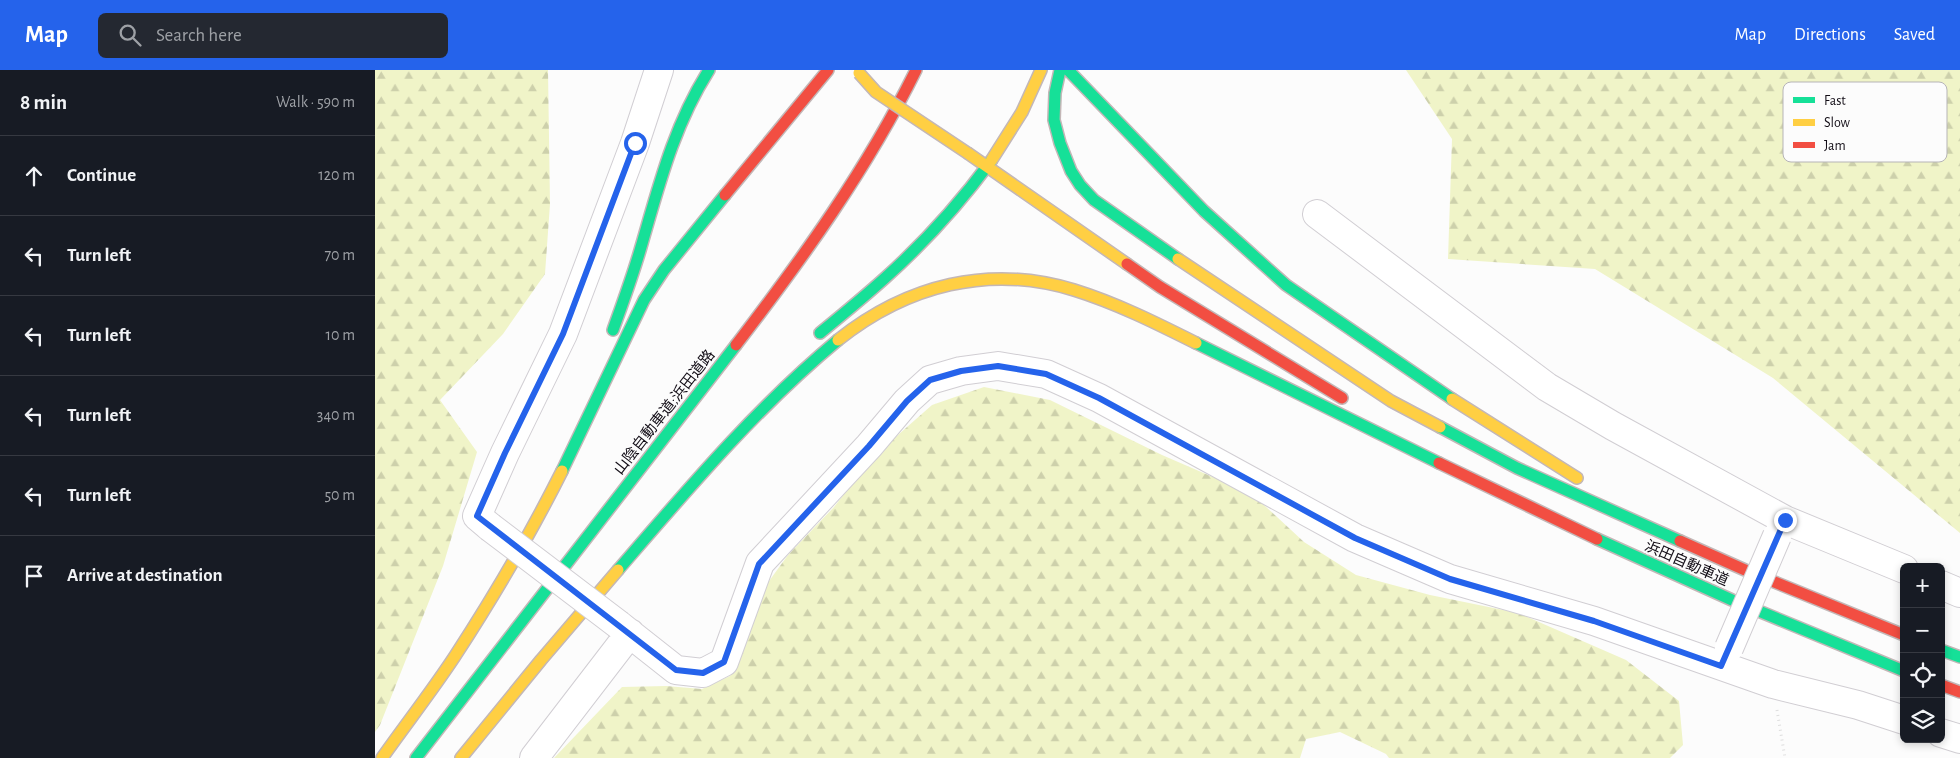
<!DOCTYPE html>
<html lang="en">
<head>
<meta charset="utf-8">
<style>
  body { margin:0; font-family:"Alegreya Sans","Noto Sans JP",sans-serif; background:#242831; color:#f1f3f6 }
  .controls { position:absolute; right:15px; bottom:15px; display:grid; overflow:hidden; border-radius:8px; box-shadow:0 2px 8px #0003 }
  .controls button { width:45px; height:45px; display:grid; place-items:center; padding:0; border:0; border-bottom:1px solid #363941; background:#171b24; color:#f1f3f6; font:25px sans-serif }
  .stop { position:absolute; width:15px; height:15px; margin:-11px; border:4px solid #2563eb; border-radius:50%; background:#fff }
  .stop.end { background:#2563eb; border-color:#fff; box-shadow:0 1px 5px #0008 }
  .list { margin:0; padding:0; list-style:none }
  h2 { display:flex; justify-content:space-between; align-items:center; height:65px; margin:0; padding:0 20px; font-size:21px }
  h2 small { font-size:16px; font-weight:400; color:#9ea1a6 }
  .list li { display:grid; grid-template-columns:32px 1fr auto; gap:15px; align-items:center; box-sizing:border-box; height:80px; padding:0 20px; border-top:1px solid #363941 }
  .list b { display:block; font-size:19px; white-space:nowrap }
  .list em { font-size:16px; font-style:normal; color:#9ea1a6 }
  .icon { flex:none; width:28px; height:28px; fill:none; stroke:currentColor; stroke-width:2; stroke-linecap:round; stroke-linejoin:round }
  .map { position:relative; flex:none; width:1585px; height:688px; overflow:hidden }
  header { display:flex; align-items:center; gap:30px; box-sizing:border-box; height:70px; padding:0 25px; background:#2563eb; color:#fff }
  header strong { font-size:24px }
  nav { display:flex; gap:28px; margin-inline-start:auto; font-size:18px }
  .search { width:350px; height:45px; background:#242831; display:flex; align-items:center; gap:12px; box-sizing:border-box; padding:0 18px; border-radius:8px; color:#9ea1a6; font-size:19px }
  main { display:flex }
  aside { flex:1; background:#171b24 }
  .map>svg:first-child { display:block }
</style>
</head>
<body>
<header>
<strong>Map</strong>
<div class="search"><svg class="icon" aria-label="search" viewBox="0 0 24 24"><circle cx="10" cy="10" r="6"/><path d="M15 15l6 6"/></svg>Search here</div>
<nav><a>Map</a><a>Directions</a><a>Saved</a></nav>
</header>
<main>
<aside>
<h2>8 min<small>Walk · 590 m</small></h2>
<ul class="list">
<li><svg class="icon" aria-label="ahead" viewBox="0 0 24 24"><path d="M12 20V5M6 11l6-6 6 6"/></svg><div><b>Continue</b></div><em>120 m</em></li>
<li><svg class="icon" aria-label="left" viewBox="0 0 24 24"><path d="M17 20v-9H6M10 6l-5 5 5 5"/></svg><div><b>Turn left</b></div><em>70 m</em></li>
<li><svg class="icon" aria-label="left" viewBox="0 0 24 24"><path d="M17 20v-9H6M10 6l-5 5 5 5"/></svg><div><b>Turn left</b></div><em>10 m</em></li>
<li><svg class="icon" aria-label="left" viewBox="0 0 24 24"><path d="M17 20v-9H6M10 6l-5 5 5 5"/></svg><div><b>Turn left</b></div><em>340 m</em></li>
<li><svg class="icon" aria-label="left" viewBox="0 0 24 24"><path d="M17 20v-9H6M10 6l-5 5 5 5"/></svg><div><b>Turn left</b></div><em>50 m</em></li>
<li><svg class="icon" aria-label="arrive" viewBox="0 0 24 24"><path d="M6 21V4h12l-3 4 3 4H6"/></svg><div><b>Arrive at destination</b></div></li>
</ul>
</aside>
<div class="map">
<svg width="1585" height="688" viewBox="0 0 1585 688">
  <defs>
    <pattern id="forest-firs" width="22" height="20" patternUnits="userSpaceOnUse" patternTransform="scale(1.25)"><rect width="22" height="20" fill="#f0f4c8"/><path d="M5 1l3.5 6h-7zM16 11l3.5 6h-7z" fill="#cdd0ab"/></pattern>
  </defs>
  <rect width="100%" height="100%" fill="#fcfcfc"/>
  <!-- forest -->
  <path fill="url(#forest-firs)" d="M 0,0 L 173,0 L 175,134 L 170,204 L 128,264 L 65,330 L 102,382 L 68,496 L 5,655 L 0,662 Z
    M 1031,0 L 1585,0 L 1585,463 L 1398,308 L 1220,199 L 1073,189 L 1077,69 Z
    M 609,317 L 675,330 L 787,385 L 877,424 L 929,472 L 981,505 L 1055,525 L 1143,543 L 1251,590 L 1304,631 L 1308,675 L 1295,688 L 1014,688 L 1011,684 L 965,662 L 931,669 L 925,688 L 179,688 L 247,617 L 291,616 L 327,619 L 355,606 L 373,567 L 389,518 L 413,485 L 459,437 L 498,387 L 557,335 Z"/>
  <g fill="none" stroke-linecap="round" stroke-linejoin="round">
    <defs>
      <path id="street" d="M 942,144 L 1172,317 L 1238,356 L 1410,450 L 1529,499
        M 115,457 L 102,446 L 130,383 L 188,264 L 260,73 L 284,0
        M 1566,515 L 1585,523
        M 244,555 L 301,600 L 328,603 L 349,592 L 385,493 L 494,376 L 532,331 L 555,310 L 586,301 L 623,296 L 671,304 L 724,328 L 980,468 L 1075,509 L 1219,551 L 1398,614 L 1483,635 L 1529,650
        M 1566,663 L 1585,669
        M 159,688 L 255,563"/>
      <path id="fast" d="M 685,0 L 680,23 L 679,50 L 685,73 L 696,101 L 705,115 L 719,130 L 803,189
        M 693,0 L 829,141 L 911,215 L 1077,329
        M 238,260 C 248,232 258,205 266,177 C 284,115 299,55 334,0
        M 445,263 C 467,245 489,227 510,208 C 549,173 585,133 616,91
        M 821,273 L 1064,393
        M 1065,357 L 1142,398 L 1305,471
        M 187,401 L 269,230 L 289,200 L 350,125
        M 1222,469 L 1357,530 L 1529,601
        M 243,500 C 312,420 381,338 463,270
        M 1566,580 L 1585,587
        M 41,688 L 361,275"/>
      <path id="slow" d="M 594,84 L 752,194
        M 616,91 L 647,42 L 666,0
        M 803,189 L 1016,331 L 1065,357
        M 463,270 C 532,215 614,194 699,220 C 741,233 781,253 821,273
        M 1077,329 L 1202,408
        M 7,688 C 31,654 57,621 80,586 C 119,526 155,465 187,401
        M 86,688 L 166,590 L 243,500"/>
      <path id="jam" d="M 350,125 L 453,0
        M 752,194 L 785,217 L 967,328
        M 361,275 C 428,188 492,99 541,0
        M 1064,393 L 1222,469
        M 1305,471 L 1370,500 L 1529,565
        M 1566,615 L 1585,622"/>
    </defs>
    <!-- street casing -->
    <use href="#street" stroke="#d1ced3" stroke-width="30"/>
    <!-- fast casing -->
    <use href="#fast" stroke="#c3b7b7" stroke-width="14"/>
    <!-- slow casing -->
    <use href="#slow" stroke="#c3b7b7" stroke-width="14"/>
    <!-- jam casing -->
    <use href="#jam" stroke="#c3b7b7" stroke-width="14"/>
    <!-- path -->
    <path stroke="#dedede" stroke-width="3" stroke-dasharray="1 4" stroke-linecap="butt" d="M 1402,640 L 1410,688"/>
    <!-- street -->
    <use href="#street" stroke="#fff" stroke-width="28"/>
    <!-- fast -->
    <use href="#fast" stroke="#16e098" stroke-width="11"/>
    <!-- slow -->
    <use href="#slow" stroke="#ffcf43" stroke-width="11"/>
    <!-- jam -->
    <use href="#jam" stroke="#f24e42" stroke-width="11"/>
    <defs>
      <path id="street-bridge" d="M 115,457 L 244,555
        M 1354,578 L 1402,466"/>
      <path id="slow-bridge" d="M 484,3 L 501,22 L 594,84"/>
    </defs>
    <!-- street-bridge casing -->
    <use href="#street-bridge" stroke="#d1ced3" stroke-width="30" stroke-linecap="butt"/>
    <!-- slow-bridge casing -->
    <use href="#slow-bridge" stroke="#c3b7b7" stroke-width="14" stroke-linecap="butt"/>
    <!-- street-bridge -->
    <use href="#street-bridge" stroke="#fff" stroke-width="28"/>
    <!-- slow-bridge -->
    <use href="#slow-bridge" stroke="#ffcf43" stroke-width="11"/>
  </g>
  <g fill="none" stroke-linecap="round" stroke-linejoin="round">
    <!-- route -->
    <path stroke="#2563eb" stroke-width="6" d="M 260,73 L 188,264 L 130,383 L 102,446 L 301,600 L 328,603 L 349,592 L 384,494 L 494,376 L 532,331 L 555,310 L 586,301 L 623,296 L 671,304 L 724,328 L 980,468 L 1075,509 L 1219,551 L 1346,596 L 1410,450"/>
  </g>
  <g text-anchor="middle" stroke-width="4" stroke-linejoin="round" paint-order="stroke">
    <!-- street labels -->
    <g font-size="15" fill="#120d16" stroke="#fcfcfc">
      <text transform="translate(289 342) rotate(-52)" y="5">山陰自動車道;浜田道路</text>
      <text transform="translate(1312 493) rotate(24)" y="5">浜田自動車道</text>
    </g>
  </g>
  <!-- legend -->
  <rect x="1408" y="12" width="164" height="80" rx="8" fill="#fcfcfc" stroke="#b6b4b7" stroke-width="1"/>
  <rect x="1418" y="27" width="22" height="6" fill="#16e098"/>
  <rect x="1418" y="49" width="22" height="7" fill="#ffcf43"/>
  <rect x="1418" y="72" width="22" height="6" fill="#f24e42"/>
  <g font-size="14" fill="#120d16">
    <text x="1449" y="35">Fast</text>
    <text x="1449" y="57">Slow</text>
    <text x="1449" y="80">Jam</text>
  </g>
</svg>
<div class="controls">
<button>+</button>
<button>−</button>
<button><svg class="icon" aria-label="locate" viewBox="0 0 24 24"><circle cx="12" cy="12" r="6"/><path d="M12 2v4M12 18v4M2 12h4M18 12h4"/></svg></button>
<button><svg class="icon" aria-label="layers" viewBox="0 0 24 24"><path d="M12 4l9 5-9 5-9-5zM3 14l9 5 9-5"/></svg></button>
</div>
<div class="stop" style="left:260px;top:73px"></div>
<div class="stop end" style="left:1410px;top:450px"></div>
</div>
</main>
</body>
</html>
